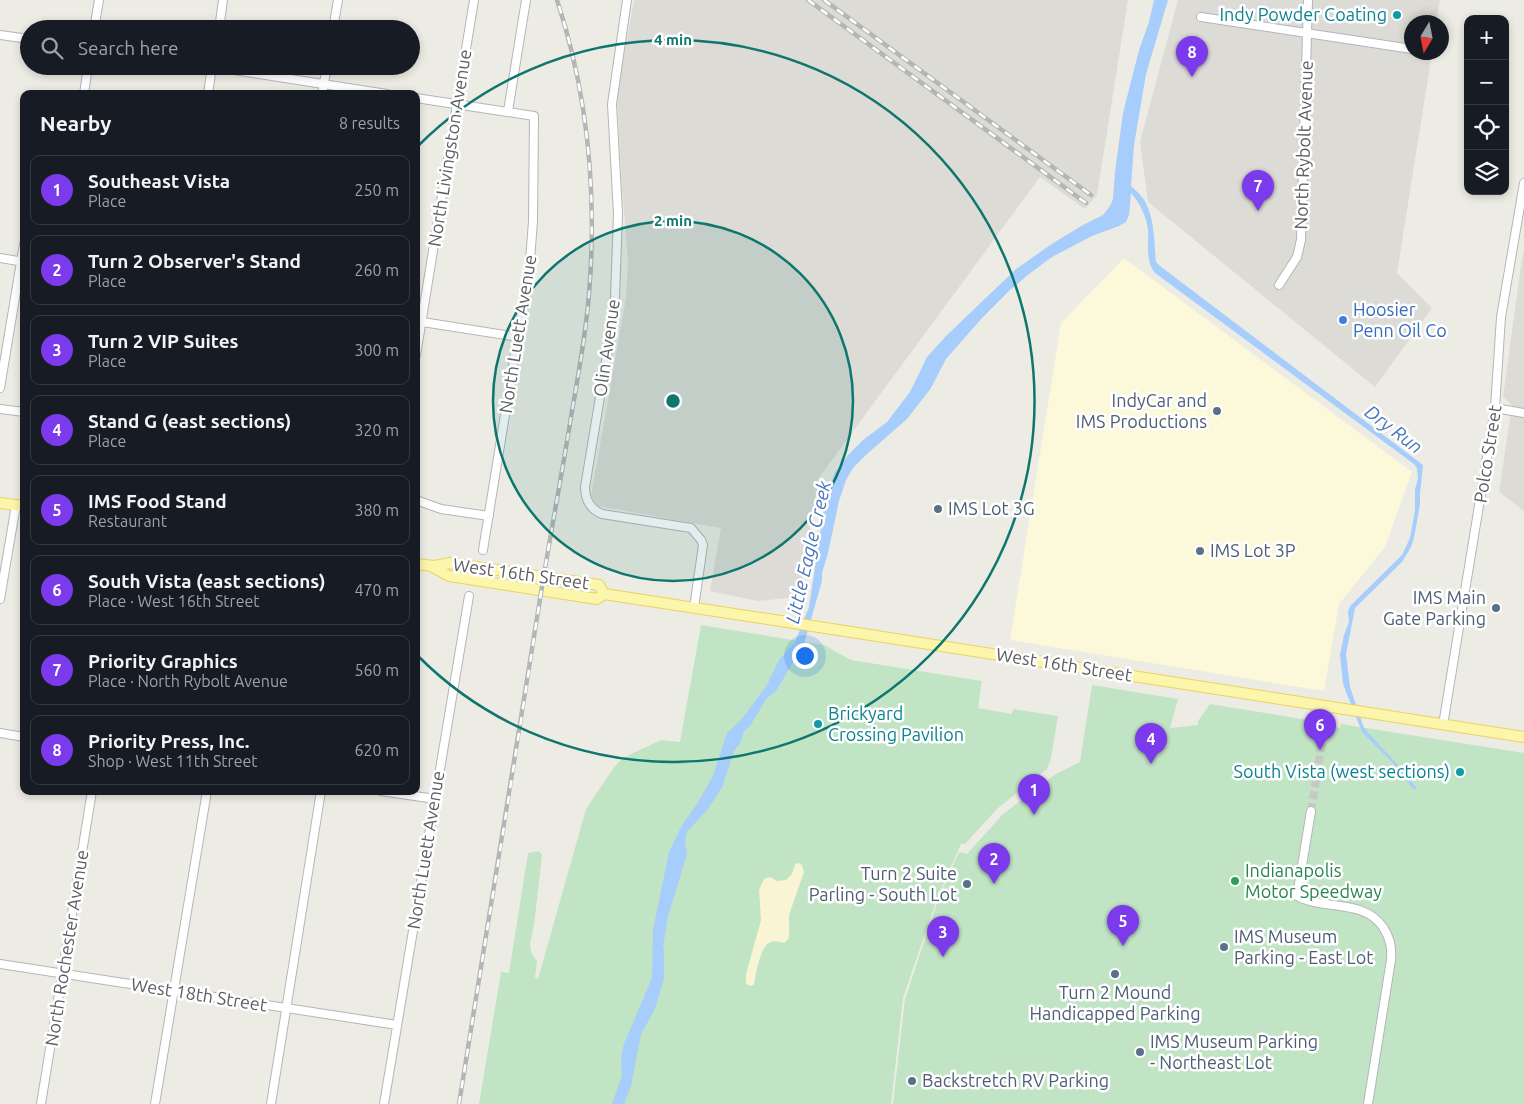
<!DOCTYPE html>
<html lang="en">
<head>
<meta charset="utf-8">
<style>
  body { margin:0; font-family:Ubuntu,sans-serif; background:#20242c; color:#f1f3f6 }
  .controls { position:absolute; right:15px; top:15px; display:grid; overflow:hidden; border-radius:10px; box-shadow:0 2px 8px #0003 }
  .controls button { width:45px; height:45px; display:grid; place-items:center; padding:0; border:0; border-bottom:1px solid #363941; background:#171b24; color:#f1f3f6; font:25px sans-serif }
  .compass { position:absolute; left:1404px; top:15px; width:45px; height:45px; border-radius:50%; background:#171b24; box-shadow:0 2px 8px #0003; rotate:190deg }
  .you { position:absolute; left:804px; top:655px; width:18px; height:18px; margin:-12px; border:4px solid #fff; border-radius:50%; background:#1a73e8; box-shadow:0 0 0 8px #1a73e833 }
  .badge { display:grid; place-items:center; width:32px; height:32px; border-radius:50%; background:#7c3aed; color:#fff; font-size:16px; font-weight:700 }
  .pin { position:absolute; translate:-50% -41px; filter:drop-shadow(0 1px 2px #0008) }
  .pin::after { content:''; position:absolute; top:26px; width:18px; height:15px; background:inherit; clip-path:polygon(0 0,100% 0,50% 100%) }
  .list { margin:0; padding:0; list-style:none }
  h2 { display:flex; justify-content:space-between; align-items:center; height:65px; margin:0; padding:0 20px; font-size:21px }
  h2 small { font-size:16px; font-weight:400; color:#9ea1a6 }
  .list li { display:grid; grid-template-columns:32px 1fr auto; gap:15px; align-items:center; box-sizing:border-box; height:70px; margin:0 10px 10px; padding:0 10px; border:1px solid #363941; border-radius:10px }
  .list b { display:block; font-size:19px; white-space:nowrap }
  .list p { margin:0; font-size:16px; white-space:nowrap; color:#9ea1a6 }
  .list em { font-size:16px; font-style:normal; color:#9ea1a6 }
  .icon { flex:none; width:28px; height:28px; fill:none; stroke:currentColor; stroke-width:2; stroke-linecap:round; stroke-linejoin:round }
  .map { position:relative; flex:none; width:1524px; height:1104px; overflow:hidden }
  .search { position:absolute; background:#171b24; box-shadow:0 2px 8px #0003; left:20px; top:20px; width:400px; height:55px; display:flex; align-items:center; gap:12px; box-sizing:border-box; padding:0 18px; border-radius:28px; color:#9ea1a6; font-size:19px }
  .panel { position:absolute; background:#171b24; box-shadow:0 2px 8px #0003; left:20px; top:90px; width:400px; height:705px; border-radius:10px }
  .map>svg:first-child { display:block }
</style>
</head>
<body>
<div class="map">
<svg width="1524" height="1104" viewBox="0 0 1524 1104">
  <rect width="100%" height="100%" fill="#edece4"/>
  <!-- commercial -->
  <path fill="#fcf8da" d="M 1124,258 L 1412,472 L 1385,547 L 1339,604 L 1324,691 L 1010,640 L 1061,323 Z"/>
  <!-- industrial -->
  <path fill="#dcdbd6" d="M 634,0 L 1128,0 L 1097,195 L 1085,209 L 1040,177 L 818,479 L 799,597 L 757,601 L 710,591 L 721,528 L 598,506 L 591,496 L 626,298 L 628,261 L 622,188 L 617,94 Z
    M 1178,0 L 1440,0 L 1436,22 L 1412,22 L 1412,52 L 1432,53 L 1397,273 L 1432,308 L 1375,387 L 1148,202 L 1140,142 Z
    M 1524,251 L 1524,511 L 1499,492 L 1512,405 L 1503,397 L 1521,265 Z"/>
  <!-- green -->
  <path fill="#c1e4c5" d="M 701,625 L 824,645 L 851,660 L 982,681 L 978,708 L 1012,714 L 1013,709 L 1058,716 L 1051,758 L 1047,769 L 998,808 L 965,844 L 961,844 L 938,896 L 903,998 L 891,1104 L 479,1104 L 501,972 L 509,973 L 528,853 L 539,851 L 542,855 L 534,925 L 530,944 L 531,952 L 537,961 L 535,978 L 538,979 L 586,809 L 615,766 L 623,758 L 661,740 L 680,742 Z
    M 1092,685 L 1178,699 L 1170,728 L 1198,725 L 1198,721 L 1210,704 L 1308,720 L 1308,722 L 1340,728 L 1341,724 L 1524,753 L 1524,1104 L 893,1104 L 905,999 L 939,897 L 959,852 L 967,854 L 1003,814 L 1056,774 L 1080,762 Z"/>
  <!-- sand -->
  <path fill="#f8f4d4" d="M 798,863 L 802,865 L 804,872 L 789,915 L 789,938 L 784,943 C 780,942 775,941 771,942 C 760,945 756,974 754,984 L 752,986 L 748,985 L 746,983 L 746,974 L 761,920 L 759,890 L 764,879 L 770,877 L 777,881 L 786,880 L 792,874 L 795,864 Z"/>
  <!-- water -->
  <path fill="#a6cdfb" d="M 1154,0 L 1168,0 L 1146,74 L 1134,145 L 1131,186 C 1135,190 1139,193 1142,197 C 1155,214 1154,242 1156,262 L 1160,266 L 1423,465 L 1420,494 L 1420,504 L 1414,538 L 1411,547 L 1402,562 L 1355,608 L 1346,654 L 1350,687 L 1364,728 L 1404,772 L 1417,789 L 1413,789 L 1393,763 L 1362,732 L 1343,684 L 1340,655 L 1344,635 L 1349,622 L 1348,612 L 1350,606 L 1402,555 L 1410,538 L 1415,510 L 1415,490 L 1418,478 L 1417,468 L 1414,464 L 1155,273 C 1145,260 1149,244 1148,229 C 1146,216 1140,203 1131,193 L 1129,215 L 1126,222 L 1119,226 L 1092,236 L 1052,257 L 1029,274 L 1010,290 L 982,318 L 946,359 L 931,388 L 907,419 L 867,454 L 853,468 L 846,480 L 839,501 L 828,553 L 822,573 L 822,581 L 804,644 L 776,691 L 766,699 L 750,726 L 744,731 L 741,742 L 734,751 L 722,788 L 707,810 L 687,832 L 685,842 L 687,854 L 668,916 L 663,947 L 664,951 L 664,978 L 655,1009 L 641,1034 L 631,1086 L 624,1104 L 612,1104 L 622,1076 L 621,1056 L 624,1044 L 652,978 L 653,930 L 669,852 L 682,825 L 697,804 L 713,776 L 727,733 L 741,720 L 767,685 L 779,660 L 795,642 L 809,607 L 825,501 L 835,473 L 848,455 L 863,440 L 887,422 L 910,392 L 927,357 L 946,336 L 1015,270 L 1050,245 L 1083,225 L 1103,215 L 1110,206 L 1113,199 L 1115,172 L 1123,113 L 1139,50 L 1149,22 Z"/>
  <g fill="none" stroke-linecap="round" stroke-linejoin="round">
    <!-- minor-tunnel -->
    <path stroke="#c9c8c4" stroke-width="8" stroke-dasharray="8 4" stroke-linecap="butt" d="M 1311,811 L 1324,730"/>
    <defs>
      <path id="minor" d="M 627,0 L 612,104 L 618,214 L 615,297 L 608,349 L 585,487 C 585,500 590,509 602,514 L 691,528 L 701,540 L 703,545 L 694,608
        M 1201,17 L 1412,49
        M 94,29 L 99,0
        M 219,29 L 223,0
        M 333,29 L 338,0
        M 0,35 L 29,39
        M 208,66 L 387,94
        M 84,94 L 88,66
        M 208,94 L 212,66
        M 322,94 L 327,66
        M 416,98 L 534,116 L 533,221 L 530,261 L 483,550
        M 508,111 L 526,0
        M 0,258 L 24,262
        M 1279,285 L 1297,257 L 1301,240 L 1308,0
        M 416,321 L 518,337
        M 416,355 L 474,0
        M 0,388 L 24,244
        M 1495,408 L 1524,413
        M 0,409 L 24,412
        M 416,500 L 441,509 L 489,516
        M 0,599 L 16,505
        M 1443,725 L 1495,408 L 1501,317 L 1524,183
        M 1324,730 L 1327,706
        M 0,733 L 24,737
        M 381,791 L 435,799
        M 1311,811 L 1297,896 C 1324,911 1362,898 1383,927 C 1390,938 1392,947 1391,960 L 1368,1104
        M 0,964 L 397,1025
        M 41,1104 L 92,791
        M 155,1104 L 207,791
        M 271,1104 L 321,791
        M 384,1104 L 469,596"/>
      <path id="major" d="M 0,503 L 24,506
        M 416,564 L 435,566 L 450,563 L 599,585 L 604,594
        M 431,566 L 449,576 L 597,599 L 604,594 L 787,622 L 1524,737"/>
    </defs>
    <!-- minor casing -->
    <use href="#minor" stroke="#b4b5ba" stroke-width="10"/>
    <!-- major casing -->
    <use href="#major" stroke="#ead260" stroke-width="12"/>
    <!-- minor -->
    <use href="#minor" stroke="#fff" stroke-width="8"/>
    <!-- major -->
    <use href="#major" stroke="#fbf6ab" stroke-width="10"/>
    <defs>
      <path id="rail" d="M 808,0 L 1086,203
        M 824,0 L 1091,195
        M 459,1104 C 486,936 514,768 540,599 C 550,536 562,474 572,411 C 579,372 586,333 589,294 C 597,195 588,94 557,0"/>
    </defs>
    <!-- rail casing -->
    <use href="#rail" stroke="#b4b5b5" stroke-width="4.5"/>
    <!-- rail -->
    <use href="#rail" stroke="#fff" stroke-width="2.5" stroke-dasharray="8" stroke-linecap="butt"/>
  </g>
  <!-- distance rings -->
  <circle cx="673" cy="401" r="180" fill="#0f766e" fill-opacity=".12"/>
  <g fill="none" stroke="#0f766e" stroke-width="2.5">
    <circle cx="673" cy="401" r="180"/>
    <path d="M418 146A361 361 0 1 1 418 656"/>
  </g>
  <!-- markers -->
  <g fill="#0f9aa8" stroke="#fff" stroke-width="2">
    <circle cx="1397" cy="15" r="5"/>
    <circle cx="818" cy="724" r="5"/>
    <circle cx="1460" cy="772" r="5"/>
  </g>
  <circle fill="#3f7fe0" stroke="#fff" stroke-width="2" cx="1343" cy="320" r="5"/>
  <g fill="#5c6f8a" stroke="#fff" stroke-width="2">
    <circle cx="1217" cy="411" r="5"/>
    <circle cx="938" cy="509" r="5"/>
    <circle cx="1200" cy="551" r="5"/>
    <circle cx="1496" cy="608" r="5"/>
    <circle cx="967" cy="884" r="5"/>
    <circle cx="1224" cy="947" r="5"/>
    <circle cx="1115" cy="974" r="5"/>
    <circle cx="1140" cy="1052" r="5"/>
    <circle cx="912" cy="1081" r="5"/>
  </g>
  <circle fill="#2e9e5b" stroke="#fff" stroke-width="2" cx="1235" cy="881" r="5"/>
  <g text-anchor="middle" stroke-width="5" stroke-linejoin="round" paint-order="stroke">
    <!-- culture labels -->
    <g font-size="18" fill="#0d838f" stroke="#fff" text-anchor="end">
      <text x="1387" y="21">Indy Powder Coating</text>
      <text x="828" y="720" text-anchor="start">Brickyard<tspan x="828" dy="21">Crossing Pavilion</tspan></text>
      <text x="1450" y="778">South Vista (west sections)</text>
    </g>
    <!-- street labels -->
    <g font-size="18" fill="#5c5e63" stroke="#fff">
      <text transform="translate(1304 145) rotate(-88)" y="6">North Rybolt Avenue</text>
      <text transform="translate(450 148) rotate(-81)" y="6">North Livingston Avenue</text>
      <text transform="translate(518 334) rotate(-81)" y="6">North Luett Avenue</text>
      <text transform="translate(607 348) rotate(-82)" y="6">Olin Avenue</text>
      <text transform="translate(1488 454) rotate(-81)" y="6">Polco Street</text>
      <text transform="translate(521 574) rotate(8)" y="6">West 16th Street</text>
      <text transform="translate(1064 665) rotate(9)" y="6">West 16th Street</text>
      <text transform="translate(426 850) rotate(-81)" y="6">North Luett Avenue</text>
      <text transform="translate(67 948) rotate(-81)" y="6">North Rochester Avenue</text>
      <text transform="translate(199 995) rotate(9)" y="6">West 18th Street</text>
    </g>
    <!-- shop labels -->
    <g font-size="18" fill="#366cbe" stroke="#fff" text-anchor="start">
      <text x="1353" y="316">Hoosier<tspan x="1353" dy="21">Penn Oil Co</tspan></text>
    </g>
    <!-- service labels -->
    <g font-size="18" fill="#4e5e75" stroke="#fff" text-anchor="start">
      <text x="1207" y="407" text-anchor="end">IndyCar and<tspan x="1207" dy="21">IMS Productions</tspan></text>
      <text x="948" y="515">IMS Lot 3G</text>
      <text x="1210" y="557">IMS Lot 3P</text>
      <text x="1486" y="604" text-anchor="end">IMS Main<tspan x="1486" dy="21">Gate Parking</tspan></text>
      <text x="957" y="880" text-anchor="end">Turn 2 Suite<tspan x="957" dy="21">Parling - South Lot</tspan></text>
      <text x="1234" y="943">IMS Museum<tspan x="1234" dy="21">Parking - East Lot</tspan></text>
      <text x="1115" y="999" text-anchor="middle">Turn 2 Mound<tspan x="1115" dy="21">Handicapped Parking</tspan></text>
      <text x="1150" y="1048">IMS Museum Parking<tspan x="1150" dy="21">- Northeast Lot</tspan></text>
      <text x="922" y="1087">Backstretch RV Parking</text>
    </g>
    <!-- leisure labels -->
    <g font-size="18" fill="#27864d" stroke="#fff" text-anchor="start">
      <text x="1245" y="877">Indianapolis<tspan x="1245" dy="21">Motor Speedway</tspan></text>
    </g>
    <!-- water labels -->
    <g font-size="19" font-style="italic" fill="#4a76bd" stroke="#fff">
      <text transform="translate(1394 429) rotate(37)" y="7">Dry Run</text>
      <text transform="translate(808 552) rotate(-77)" y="7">Little Eagle Creek</text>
    </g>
  </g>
  <circle cx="673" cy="401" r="8" fill="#0f766e" stroke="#fff" stroke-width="2.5"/>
  <g font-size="15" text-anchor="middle" font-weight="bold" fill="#0f766e" stroke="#fff" stroke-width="5" stroke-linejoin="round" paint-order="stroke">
    <text x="673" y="45">4 min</text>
    <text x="673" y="226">2 min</text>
  </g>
</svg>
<div class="controls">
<button>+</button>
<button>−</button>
<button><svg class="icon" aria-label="locate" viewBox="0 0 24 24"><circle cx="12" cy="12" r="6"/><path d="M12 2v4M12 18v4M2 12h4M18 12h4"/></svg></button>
<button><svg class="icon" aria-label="layers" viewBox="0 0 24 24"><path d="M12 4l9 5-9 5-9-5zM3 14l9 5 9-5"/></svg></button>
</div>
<svg class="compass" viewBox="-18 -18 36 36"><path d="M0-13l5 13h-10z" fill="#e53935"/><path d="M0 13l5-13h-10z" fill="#9ea1a6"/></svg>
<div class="you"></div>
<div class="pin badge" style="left:1034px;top:815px">1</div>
<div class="pin badge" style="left:994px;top:884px">2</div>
<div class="pin badge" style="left:943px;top:957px">3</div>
<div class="pin badge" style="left:1151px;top:764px">4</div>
<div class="pin badge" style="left:1123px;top:946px">5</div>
<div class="pin badge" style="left:1320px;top:750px">6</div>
<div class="pin badge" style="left:1258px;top:211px">7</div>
<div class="pin badge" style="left:1192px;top:77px">8</div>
<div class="search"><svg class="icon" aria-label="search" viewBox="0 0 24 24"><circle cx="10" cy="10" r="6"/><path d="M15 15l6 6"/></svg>Search here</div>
<section class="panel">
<h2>Nearby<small>8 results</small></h2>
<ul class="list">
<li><span class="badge">1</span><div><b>Southeast Vista</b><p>Place</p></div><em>250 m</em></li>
<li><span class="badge">2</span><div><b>Turn 2 Observer's Stand</b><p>Place</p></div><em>260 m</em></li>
<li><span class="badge">3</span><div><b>Turn 2 VIP Suites</b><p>Place</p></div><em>300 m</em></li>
<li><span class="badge">4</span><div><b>Stand G (east sections)</b><p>Place</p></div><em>320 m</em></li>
<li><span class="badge">5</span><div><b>IMS Food Stand</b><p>Restaurant</p></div><em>380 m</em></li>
<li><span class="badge">6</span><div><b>South Vista (east sections)</b><p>Place · West 16th Street</p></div><em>470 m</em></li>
<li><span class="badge">7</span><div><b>Priority Graphics</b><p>Place · North Rybolt Avenue</p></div><em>560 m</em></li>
<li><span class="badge">8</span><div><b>Priority Press, Inc.</b><p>Shop · West 11th Street</p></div><em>620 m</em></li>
</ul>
</section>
</div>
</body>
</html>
